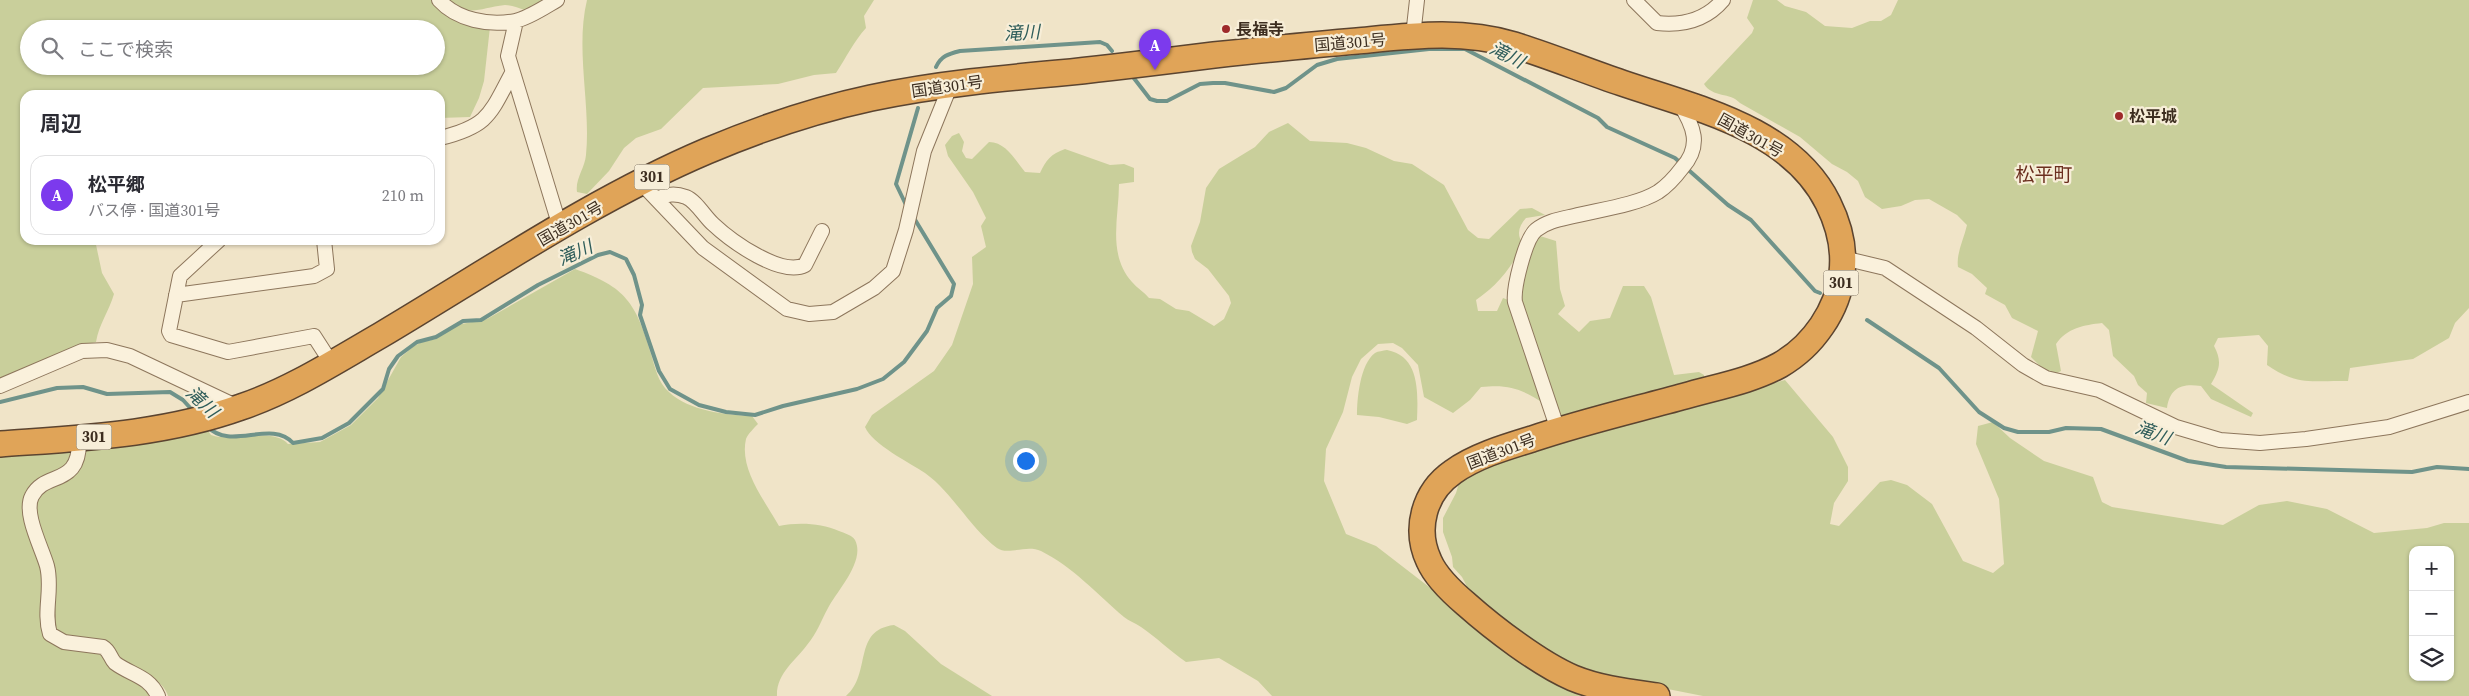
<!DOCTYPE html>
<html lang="ja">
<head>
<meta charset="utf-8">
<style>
  body { margin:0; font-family:"Source Serif 4","Noto Sans JP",serif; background:#f7f7f7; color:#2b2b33 }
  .controls { position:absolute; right:15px; bottom:15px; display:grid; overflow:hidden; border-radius:10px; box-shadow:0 1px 4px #0004 }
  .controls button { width:45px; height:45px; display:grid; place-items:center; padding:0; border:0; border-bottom:1px solid #e1e1e2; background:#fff; color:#2b2b33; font:25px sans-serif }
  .you { position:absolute; left:1025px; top:460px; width:18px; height:18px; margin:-12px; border:4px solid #fff; border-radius:50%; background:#1a73e8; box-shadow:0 0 0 8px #1a73e833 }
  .badge { display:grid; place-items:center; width:32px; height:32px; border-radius:50%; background:#7c3aed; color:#fff; font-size:16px; font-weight:700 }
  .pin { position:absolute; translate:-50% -41px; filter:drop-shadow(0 1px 2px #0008) }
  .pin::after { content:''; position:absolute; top:26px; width:18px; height:15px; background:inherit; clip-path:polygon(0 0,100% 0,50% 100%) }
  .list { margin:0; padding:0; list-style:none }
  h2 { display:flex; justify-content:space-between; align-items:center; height:65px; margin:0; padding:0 20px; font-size:21px }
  h2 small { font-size:16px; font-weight:400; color:#7c7c81 }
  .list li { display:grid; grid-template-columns:32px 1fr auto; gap:15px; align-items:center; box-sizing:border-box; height:80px; margin:0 10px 10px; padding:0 10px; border:1px solid #e1e1e2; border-radius:15px }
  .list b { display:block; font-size:19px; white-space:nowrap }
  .list p { margin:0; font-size:16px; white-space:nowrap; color:#7c7c81 }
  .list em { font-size:16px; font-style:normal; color:#7c7c81 }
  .icon { flex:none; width:28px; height:28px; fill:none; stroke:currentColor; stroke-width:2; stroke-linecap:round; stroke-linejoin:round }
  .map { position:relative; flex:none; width:2469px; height:696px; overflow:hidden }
  .search { position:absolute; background:#fff; box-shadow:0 1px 4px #0004; left:20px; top:20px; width:425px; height:55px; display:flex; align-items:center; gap:12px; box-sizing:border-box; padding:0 18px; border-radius:28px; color:#7c7c81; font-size:19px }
  .panel { position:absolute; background:#fff; box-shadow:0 1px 4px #0004; left:20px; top:90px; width:425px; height:155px; border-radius:15px }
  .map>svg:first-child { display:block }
</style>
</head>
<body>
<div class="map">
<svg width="2469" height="696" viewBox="0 0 2469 696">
  <rect width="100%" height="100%" fill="#f0e4c8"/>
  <!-- green -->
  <path fill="#c9cf9b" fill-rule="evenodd" d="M 0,0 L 434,0 L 490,27 L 484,81 L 479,98 L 470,117 L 440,118 L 440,95 L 25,95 L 25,240 L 95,240 L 102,273 L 114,294 C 109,311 99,324 96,342 L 69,349 L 35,368 L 0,379 ZM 29,29 L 436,29 L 436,66 L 29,66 Z
    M 444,0 L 545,0 L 525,10 C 519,8 511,5 505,5 C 478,8 471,18 444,0 Z
    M 587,0 L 874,0 L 864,16 L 866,28 C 854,41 846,58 836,73 L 814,75 L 778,84 L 703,88 L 661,129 L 636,138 L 624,148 L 609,171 L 587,194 L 577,192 C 575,179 585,168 586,155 C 591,104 575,50 587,0 Z
    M 1753,0 L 1777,0 L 1785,6 L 1806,12 L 1825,26 L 1852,28 L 1870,21 L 1881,21 L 1891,15 L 1898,0 L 2469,0 L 2469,308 L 2455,323 L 2449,338 L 2413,359 L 2350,368 L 2348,381 C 2312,380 2299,387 2267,365 L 2268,346 L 2259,335 L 2218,338 L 2214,346 C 2222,361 2220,369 2211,384 L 2253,413 L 2251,417 L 2211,399 L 2201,386 C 2181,383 2170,388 2167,408 L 2146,403 L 2147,393 L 2138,385 L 2134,376 L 2113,356 L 2109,330 L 2102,323 C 2084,325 2067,328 2056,344 L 2061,371 L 2055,374 L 2045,371 L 2031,357 L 2038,331 L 2012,318 L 2005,305 L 1985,294 L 1987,288 L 1972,274 L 1958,267 C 1956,253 1964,239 1967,225 L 1957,215 L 1929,199 L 1915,200 L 1901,206 L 1882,209 L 1865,197 L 1858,181 L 1847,172 L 1832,164 L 1800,137 L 1740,103 C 1730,92 1713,98 1704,84 L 1752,33 L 1754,28 L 1747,18 Z
    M 1288,123 L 1310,141 L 1347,143 L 1366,148 L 1394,161 L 1412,164 L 1444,185 L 1468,230 L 1478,238 L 1489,239 L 1520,209 L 1532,208 L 1545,215 L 1526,218 C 1519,226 1516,234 1523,244 C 1512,267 1498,285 1476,300 L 1478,311 L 1497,311 L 1503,298 L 1511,301 L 1545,404 C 1521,389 1510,384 1481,387 L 1470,400 L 1453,413 L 1424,397 L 1418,365 L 1402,348 L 1393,343 L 1378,344 L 1361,359 L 1352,377 L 1343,412 L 1326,449 L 1324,481 L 1346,534 L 1376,546 L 1503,644 L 1601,696 L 1272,696 L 1258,681 L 1219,658 L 1186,662 C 1170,651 1156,637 1141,627 C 1135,623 1129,621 1124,617 C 1097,594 1073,567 1041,551 C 1026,544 1008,556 997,548 C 969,527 953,493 925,473 C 910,463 872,444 865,427 L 872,415 L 934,371 L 952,345 L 973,284 L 972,257 L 986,247 L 981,226 L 986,218 L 973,192 L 948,156 L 945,145 L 952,136 L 959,133 L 964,142 L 962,151 L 966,158 L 972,159 L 989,142 C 1006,142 1015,160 1025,172 L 1040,173 C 1046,160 1051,154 1065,149 L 1110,165 L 1124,164 L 1134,168 L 1134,182 L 1119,184 C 1119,217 1107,254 1132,282 C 1137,288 1144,292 1149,298 L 1160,299 L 1176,309 L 1189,311 L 1214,326 L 1224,319 L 1231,303 L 1229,296 L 1208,269 L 1195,259 L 1192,252 L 1191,246 L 1200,222 L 1206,188 L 1219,169 L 1255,147 L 1269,132 Z
    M 1540,236 L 1556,241 L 1560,289 L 1565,306 L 1558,314 L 1579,332 L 1590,321 L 1610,318 L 1623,286 L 1644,286 L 1651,297 L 1674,375 L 1699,372 L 1704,375 L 1704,381 L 1558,421 L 1518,290 L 1536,239 Z
    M 575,269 C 626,287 636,303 651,354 C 655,367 658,383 669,392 C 689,411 726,415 752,416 L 758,424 C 754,428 748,434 746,439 C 739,469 765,501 779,526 C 798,522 821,523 839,531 C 844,533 852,535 855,540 C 866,561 836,592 828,608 C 821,621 817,633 807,645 C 796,660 776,674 777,696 L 168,696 C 163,670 80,644 56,635 L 33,512 L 40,491 L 83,449 L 206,428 L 211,435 C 234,443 274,427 288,444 L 320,442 L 351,425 L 378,398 L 401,357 L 414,346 L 422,342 L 436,339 L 457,325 L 487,319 Z
    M 1387,350 C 1420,356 1418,393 1417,420 L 1407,424 L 1379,417 L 1357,415 C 1357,399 1360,364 1375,353 C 1378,351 1383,351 1387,350 Z
    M 1785,380 L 1833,437 L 1848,467 L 1848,481 L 1834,503 L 1830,524 L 1839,526 L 1880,482 L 1891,480 L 1907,485 L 1932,504 L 1963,561 L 1993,573 L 2004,564 L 1999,499 L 1976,444 L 1978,426 L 1993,422 L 2010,438 L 2044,461 L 2093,477 L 2102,502 L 2112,507 L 2223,525 L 2259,505 L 2287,501 L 2327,509 L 2374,533 L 2427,528 L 2444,523 L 2469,523 L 2469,696 L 1703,696 L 1577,671 L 1474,600 L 1462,577 L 1453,567 L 1452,557 L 1443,532 L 1443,518 L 1456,493 L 1459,483 L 1474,472 L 1532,449 ZM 2413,550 L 2450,550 L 2450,677 L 2413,677 Z
    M 71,447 L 74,459 L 28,497 L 43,565 L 44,630 L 101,650 L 155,696 L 0,696 L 0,454 Z
    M 894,625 L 905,631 L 941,664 L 992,696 L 846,696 C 872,674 852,630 894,625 Z"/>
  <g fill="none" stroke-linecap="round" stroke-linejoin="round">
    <!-- stream -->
    <path stroke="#6f938a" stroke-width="4" d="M 936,67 C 941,56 948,54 960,51 L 1100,42 L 1107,45 L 1112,51
      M 1133,77 L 1150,99 L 1157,101 L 1167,101 L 1200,84 L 1213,83 L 1225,83 L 1274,92 L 1286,88 L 1317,65 L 1337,59 L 1429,49 L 1465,49 L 1598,118 L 1607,127 L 1675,158 L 1728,205 L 1751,220 L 1815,291 L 1820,293
      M 907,207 L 896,184 L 918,108
      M 1867,320 L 1939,368 L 1979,412 L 2004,428 L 2018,432 L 2049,432 L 2066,428 L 2101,429 L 2188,461 L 2226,467 L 2412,472 L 2437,467 L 2469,469
      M 0,402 L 57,388 L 83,387 L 107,394 L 170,392 L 183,400 L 193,411
      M 208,427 C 231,451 271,419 293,443 L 322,438 L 349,423 L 383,389 L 389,369 L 398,356 L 417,342 L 436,337 L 463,321 L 481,320 L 538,285 L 598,255 L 610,252 L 626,259 L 634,275 L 642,305 L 640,315 L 659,371 L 670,389 L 699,405 L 726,412 L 755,415 L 783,406 L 857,389 L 883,379 L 904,362 L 927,331 L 937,308 L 951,296 L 954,284 L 914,218"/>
    <defs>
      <path id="street" d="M 439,0 C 457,20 489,26 515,21 C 529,18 545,7 557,0
        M 1634,0 L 1657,23 C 1684,26 1706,20 1723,0
        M 516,21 L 508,56 L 560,227
        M 1413,36 L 1417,0
        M 440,138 C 489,126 490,114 512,73
        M 641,183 L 703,248 L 787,309 L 809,314 L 833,312 L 874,288 L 893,271 L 906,230 L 924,151 L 951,84
        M 657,199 C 667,194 675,193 686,197 C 696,201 705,217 713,224 C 731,241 781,277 805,265 L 822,231
        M 219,240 L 180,276 L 169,331 L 171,335 L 228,352 L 314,336 L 332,364
        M 1843,258 L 1885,268 L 1976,328 L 2023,365 L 2046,378 L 2099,390 L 2176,427 L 2220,440 L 2260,443 L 2306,439 L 2389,427 L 2469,402
        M 176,295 L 314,276 L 327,269 L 324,240
        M 0,386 L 82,351 L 107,350 L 130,356 L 240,408
        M 1558,430 L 1515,302 C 1513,289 1525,239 1536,230 C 1547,221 1561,219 1574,216 C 1598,210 1637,205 1658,192 C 1667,186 1676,176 1682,168 C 1702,146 1694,126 1679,103
        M 79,438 C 81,488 45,470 32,496 C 23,513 42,548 47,566 C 53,589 43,611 50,634 L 64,642 L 103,647 C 110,651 110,658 115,663 C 131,675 149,676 158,696"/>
      <path id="highway" d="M 0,444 C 81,438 163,435 241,407 C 291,390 336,361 381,335 C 487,272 594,199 707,151 C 759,129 815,110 871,98 C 937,84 1004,78 1071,72 C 1118,67 1166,61 1214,55 C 1261,50 1309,45 1357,41 C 1410,36 1462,29 1514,45 C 1550,56 1586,71 1622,83 C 1695,108 1791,128 1828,203 C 1839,225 1845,248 1842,273 C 1838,310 1813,346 1780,365 C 1751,381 1716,387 1685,396 C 1634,410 1582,422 1532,439 C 1506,447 1475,456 1453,472 C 1424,492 1414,529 1429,561 C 1436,577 1453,593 1466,604 C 1493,628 1540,664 1573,678 C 1600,689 1628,692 1657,696"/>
    </defs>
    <!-- street casing -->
    <use href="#street" stroke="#8d765c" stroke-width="16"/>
    <!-- highway casing -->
    <use href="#highway" stroke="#5b4430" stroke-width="28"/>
    <!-- street -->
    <use href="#street" stroke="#faf1dc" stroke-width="14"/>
    <!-- highway -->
    <use href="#highway" stroke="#e0a458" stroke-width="25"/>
  </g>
  <!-- markers -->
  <g fill="#9e2a2b" stroke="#f7eed8" stroke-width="2">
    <circle cx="1226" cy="29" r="5"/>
    <circle cx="2119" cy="116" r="5"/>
  </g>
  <g text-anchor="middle" stroke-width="4.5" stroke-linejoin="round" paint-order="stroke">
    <!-- shield labels -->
    <g fill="#f7eed8" stroke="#756857" stroke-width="1">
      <rect x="634.5" y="164.5" width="35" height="25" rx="4"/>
      <rect x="1823.5" y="270.5" width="35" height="25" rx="4"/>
      <rect x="76.5" y="424.5" width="35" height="25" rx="4"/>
    </g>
    <g font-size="15" font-weight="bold" fill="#3d2e20">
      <text x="652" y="182">301</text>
      <text x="1841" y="288">301</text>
      <text x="94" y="442">301</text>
    </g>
    <!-- poi labels -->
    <g font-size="16" font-weight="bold" fill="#3d2e20" stroke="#f7eed8" text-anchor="start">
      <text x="1236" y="35">長福寺</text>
      <text x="2129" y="122">松平城</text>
    </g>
    <!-- street labels -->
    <g font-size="16" fill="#3d2e20" stroke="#f7eed8">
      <text transform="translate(1350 42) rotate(-5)" y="6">国道301号</text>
      <text transform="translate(947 86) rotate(-8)" y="6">国道301号</text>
      <text transform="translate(1751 135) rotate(29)" y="6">国道301号</text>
      <text transform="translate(570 223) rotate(-30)" y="6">国道301号</text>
      <text transform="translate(1501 451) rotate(-21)" y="6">国道301号</text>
    </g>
    <!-- water labels -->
    <g font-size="18" font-style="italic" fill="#2f5d5a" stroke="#f7eed8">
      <text transform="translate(1022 33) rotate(-3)" y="6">滝川</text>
      <text transform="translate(1507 55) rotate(27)" y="6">滝川</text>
      <text transform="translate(575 253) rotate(-24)" y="6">滝川</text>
      <text transform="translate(202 402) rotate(43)" y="6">滝川</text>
      <text transform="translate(2153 433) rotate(20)" y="6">滝川</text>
    </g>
    <!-- quarter labels -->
    <g font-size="19" fill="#6b2e1e" stroke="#f7eed8">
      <text x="2044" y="181">松平町</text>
    </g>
  </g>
</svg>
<div class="controls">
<button>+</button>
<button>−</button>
<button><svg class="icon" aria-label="layers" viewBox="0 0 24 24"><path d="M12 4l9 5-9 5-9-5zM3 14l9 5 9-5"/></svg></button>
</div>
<div class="you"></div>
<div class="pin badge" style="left:1155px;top:70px">A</div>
<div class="search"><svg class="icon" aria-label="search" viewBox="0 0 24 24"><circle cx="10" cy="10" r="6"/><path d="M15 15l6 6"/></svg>ここで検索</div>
<section class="panel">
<h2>周辺<small></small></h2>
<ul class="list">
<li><span class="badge">A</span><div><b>松平郷</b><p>バス停 · 国道301号</p></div><em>210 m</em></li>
</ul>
</section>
</div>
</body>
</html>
